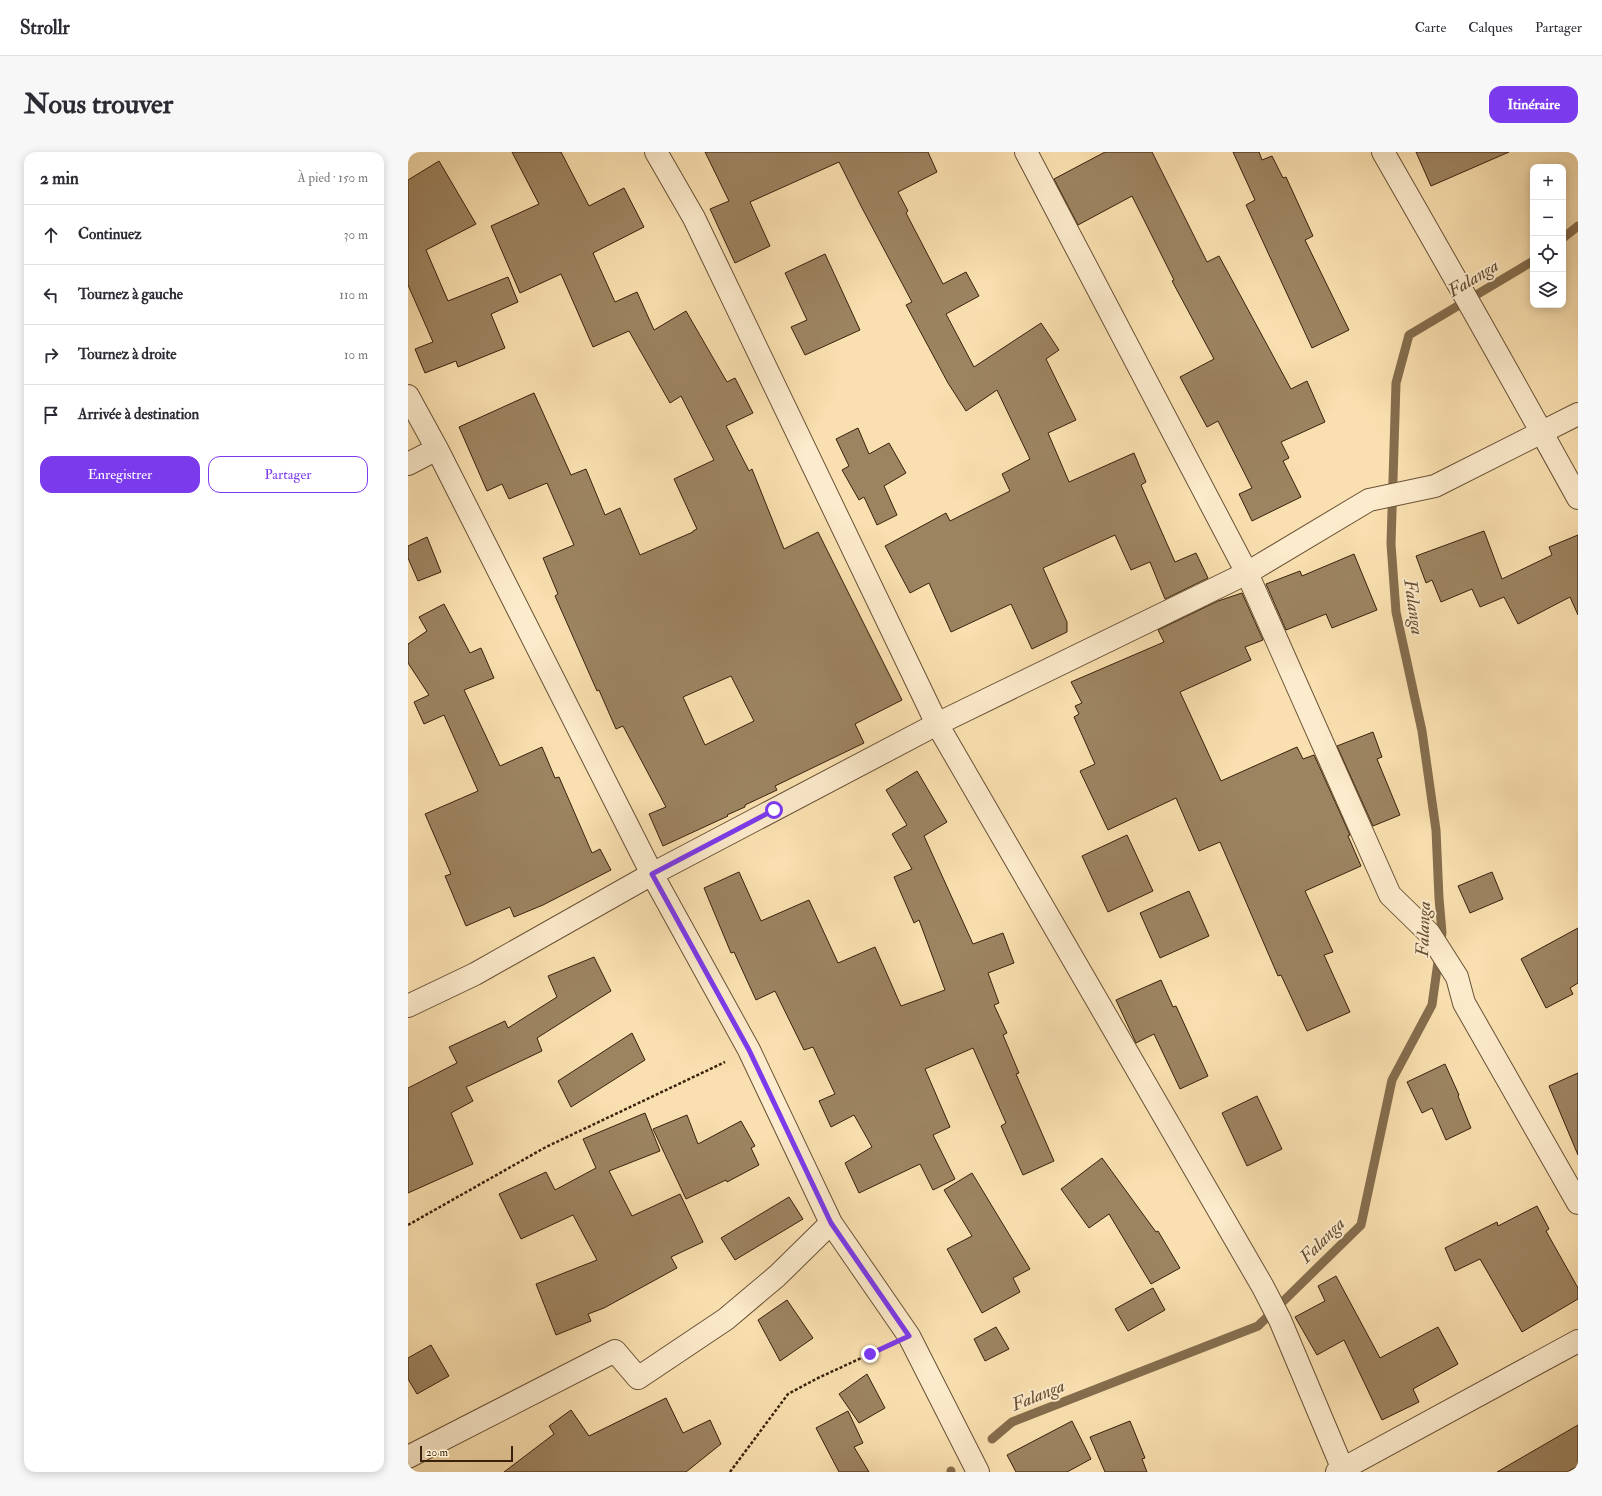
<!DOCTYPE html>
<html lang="fr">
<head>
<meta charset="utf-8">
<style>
  body { margin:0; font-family:"IM FELL Double Pica",serif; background:#f7f7f7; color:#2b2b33 }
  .controls { position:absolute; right:12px; top:12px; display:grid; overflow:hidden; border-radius:8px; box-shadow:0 2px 10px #0003 }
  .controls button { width:36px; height:36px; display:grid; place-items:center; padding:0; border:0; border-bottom:1px solid #e1e1e2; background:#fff; color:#2b2b33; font:20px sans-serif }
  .scale { position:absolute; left:12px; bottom:10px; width:93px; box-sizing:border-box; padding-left:4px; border:2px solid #39210c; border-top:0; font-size:11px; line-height:14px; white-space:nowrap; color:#39210c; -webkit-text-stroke:3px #fcebcc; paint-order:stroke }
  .stop { position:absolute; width:12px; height:12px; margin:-9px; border:3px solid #7c3aed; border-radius:50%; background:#fff }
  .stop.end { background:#7c3aed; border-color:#fff; box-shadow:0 1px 4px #0008 }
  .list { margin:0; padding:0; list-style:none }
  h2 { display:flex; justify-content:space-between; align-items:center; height:52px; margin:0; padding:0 16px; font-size:17px }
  h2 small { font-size:13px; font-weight:400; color:#7c7c81 }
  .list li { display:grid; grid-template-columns:26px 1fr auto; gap:12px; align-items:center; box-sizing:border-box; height:60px; padding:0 16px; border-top:1px solid #e1e1e2 }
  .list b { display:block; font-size:15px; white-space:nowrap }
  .list em { font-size:13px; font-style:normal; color:#7c7c81 }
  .actions { display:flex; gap:8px; padding:12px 16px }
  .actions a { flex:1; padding:9px 0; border:1px solid #7c3aed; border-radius:12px; text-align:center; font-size:14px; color:#7c3aed }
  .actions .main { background:#7c3aed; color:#fff }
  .icon { flex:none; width:22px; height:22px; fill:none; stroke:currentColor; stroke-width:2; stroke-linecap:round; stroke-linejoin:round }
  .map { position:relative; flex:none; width:1170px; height:1320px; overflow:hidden; border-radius:12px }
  header { display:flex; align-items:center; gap:24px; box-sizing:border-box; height:56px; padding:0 20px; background:#fff; border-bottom:1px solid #e1e1e2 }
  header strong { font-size:19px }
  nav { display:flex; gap:22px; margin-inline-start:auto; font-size:14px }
  .intro { display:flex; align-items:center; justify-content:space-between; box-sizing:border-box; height:96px; padding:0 24px }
  h1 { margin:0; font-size:28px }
  .button { padding:10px 18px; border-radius:12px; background:#7c3aed; color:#fff; font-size:14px; font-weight:700 }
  main { display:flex; gap:24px; padding:0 24px }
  aside { flex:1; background:#fff; border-radius:12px; box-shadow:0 2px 10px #0003 }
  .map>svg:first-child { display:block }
</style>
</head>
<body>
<header>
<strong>Strollr</strong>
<nav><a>Carte</a><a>Calques</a><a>Partager</a></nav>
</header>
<div class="intro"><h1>Nous trouver</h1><a class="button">Itinéraire</a></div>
<main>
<aside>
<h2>2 min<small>À pied · 150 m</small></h2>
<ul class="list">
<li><svg class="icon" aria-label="ahead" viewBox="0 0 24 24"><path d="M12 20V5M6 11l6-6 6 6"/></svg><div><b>Continuez</b></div><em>30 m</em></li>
<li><svg class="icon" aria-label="left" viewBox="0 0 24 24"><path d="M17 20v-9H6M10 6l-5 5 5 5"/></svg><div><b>Tournez à gauche</b></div><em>110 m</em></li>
<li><svg class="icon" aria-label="right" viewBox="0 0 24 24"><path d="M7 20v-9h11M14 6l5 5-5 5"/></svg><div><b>Tournez à droite</b></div><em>10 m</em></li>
<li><svg class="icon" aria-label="arrive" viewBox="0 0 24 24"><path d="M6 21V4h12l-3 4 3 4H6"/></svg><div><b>Arrivée à destination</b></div></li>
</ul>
<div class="actions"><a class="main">Enregistrer</a><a>Partager</a></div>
</aside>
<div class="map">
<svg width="1170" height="1320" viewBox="0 0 1170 1320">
  <rect width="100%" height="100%" fill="#fae0b0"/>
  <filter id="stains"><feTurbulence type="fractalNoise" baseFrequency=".005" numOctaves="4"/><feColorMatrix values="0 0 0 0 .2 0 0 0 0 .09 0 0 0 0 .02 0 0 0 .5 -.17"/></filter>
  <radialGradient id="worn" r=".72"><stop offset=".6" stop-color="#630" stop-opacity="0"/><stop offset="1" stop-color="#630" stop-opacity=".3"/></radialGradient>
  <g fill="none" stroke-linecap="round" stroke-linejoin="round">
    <!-- stream -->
    <path stroke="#856d4d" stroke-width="9" d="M 1155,86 L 1170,74
      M 584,1287 L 604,1270 L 850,1174 L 953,1073 L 984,928 L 1024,853 L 1034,781 L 1031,746 L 1028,678 L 1014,579 L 988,460 L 983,392 L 988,231 L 1001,183 L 1125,109
      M 543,1320 L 543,1319"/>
  </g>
  <!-- building -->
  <path fill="#9d8461" stroke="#39210c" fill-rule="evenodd" d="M 104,0 L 153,0 L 181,54 L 216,36 L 236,75 L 185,101 L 207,150 L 229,140 L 246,178 L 278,159 L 319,230 L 327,226 L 345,261 L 318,274 L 341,319 L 344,317 L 376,397 L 410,380 L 494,548 L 447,572 L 456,591 L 367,634 L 369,638 L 337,653 L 337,655 L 319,663 L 320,664 L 255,694 L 241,662 L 258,655 L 215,574 L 208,577 L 191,538 L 189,539 L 147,444 L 150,442 L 135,406 L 166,393 L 139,331 L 101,347 L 94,332 L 79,339 L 51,275 L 126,241 L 163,323 L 178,317 L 197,363 L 212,356 L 232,403 L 285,380 L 285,379 L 289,377 L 266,327 L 306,308 L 273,244 L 262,251 L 221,179 L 185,195 L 153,122 L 112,141 L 83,74 L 131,52 ZM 323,524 L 346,569 L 297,593 L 275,545 Z
    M 297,0 L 520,0 L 529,20 L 490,40 L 500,59 L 498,61 L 535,132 L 558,120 L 571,144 L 538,162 L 566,215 L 633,171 L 651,198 L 638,207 L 668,268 L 640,281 L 661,330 L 726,301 L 738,330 L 733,333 L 767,410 L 788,401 L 800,426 L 757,447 L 742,410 L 723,418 L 707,383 L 635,416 L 659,470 L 659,480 L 624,497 L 603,452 L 543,480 L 521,431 L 502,441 L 477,394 L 538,361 L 542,369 L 602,339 L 594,322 L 622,307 L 589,238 L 558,259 L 540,231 L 498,153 L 504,150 L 453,54 L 431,10 L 342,50 L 362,94 L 327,111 L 302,57 L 321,49 Z
    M 697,0 L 744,0 L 799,110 L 811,104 L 883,237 L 899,229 L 917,270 L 873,290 L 881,306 L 875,309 L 893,345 L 844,369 L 831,342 L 844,336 L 810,269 L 799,275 L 772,225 L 806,207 L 764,129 L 766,128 L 724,44 L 670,73 L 646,27 Z
    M 825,0 L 851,0 L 854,8 L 864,4 L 875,26 L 878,25 L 905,84 L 897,88 L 941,178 L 904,196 L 838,53 L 847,48 Z
    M 1008,0 L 1101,0 L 1023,34 Z
    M 31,9 L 68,72 L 18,98 L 40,149 L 100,125 L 110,150 L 83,162 L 97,196 L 50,215 L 48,209 L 17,221 L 7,197 L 25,190 L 0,133 L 0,28 Z
    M 417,102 L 452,178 L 397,203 L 383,175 L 399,168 L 377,121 Z
    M 450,276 L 461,302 L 481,291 L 498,321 L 476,334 L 489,363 L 469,373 L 456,345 L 451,348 L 434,318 L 441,314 L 428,287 Z
    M 1076,379 L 1094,427 L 1144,403 L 1141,395 L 1170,383 L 1170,463 L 1162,445 L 1110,472 L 1096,445 L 1072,455 L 1064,437 L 1033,450 L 1024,428 L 1018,431 L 1008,404 Z
    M 19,385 L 33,420 L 10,429 L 0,406 L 0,394 Z
    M 946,402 L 969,458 L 924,476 L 918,462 L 878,478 L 858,432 L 892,419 L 894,424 Z
    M 834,441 L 855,488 L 837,495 L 843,508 L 772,540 L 813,629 L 889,595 L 895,607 L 906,603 L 942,683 L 940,684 L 953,714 L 897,739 L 925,800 L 916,803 L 942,860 L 899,879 L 873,823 L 870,824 L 812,690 L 791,699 L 768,646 L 700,678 L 672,619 L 687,612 L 666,565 L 671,562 L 667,554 L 674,551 L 663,530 L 756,490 L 750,478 L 810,449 Z
    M 36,452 L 62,501 L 73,496 L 86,526 L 56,538 L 92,614 L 134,595 L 147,626 L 151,625 L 184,701 L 192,697 L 203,718 L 135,753 L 106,765 L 102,755 L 58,774 L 37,724 L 43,722 L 17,662 L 70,639 L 36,563 L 16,572 L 6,550 L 21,543 L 0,511 L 0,492 L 19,479 L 11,465 Z
    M 965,580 L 974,605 L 969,607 L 992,663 L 965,674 L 929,594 Z
    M 509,619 L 539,670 L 516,684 L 565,792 L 595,781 L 606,811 L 580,821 L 591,851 L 586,853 L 599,881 L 595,883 L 611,921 L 608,922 L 646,1009 L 615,1023 L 593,974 L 598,971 L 565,896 L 517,917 L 542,975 L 525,983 L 547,1027 L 525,1038 L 512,1012 L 451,1041 L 437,1011 L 464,995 L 446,963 L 423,975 L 411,949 L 427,942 L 405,895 L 396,898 L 367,839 L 348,848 L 326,800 L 323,801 L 296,736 L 331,720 L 353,769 L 401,748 L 430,811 L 467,795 L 493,854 L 537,838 L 511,768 L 506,771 L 486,725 L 504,717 L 484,682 L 499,673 L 478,638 Z
    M 719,683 L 745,739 L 700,760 L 674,704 Z
    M 1084,720 L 1095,747 L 1062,761 L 1050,734 Z
    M 781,739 L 801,784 L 752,806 L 732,761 Z
    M 1170,776 L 1170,831 L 1162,836 L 1165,842 L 1138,856 L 1113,807 Z
    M 186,805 L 203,839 L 129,886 L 134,899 L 58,935 L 65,949 L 43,961 L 65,1012 L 0,1041 L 0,936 L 49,911 L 41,895 L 97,869 L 100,876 L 149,845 L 140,824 Z
    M 753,828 L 765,855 L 768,854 L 800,924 L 772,937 L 746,882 L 728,891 L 708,848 Z
    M 224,881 L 237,908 L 163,955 L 150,929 Z
    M 1037,912 L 1051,943 L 1050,944 L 1063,976 L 1038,988 L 1024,956 L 1014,961 L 999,930 Z
    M 1170,921 L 1170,1003 L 1141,934 Z
    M 849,944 L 874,997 L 839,1014 L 814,961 Z
    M 237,961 L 252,999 L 201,1019 L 224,1064 L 272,1042 L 295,1090 L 263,1105 L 269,1116 L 196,1156 L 180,1162 L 183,1169 L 148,1183 L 128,1132 L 189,1108 L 165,1063 L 113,1087 L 91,1042 L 138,1020 L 147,1038 L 188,1016 L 175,987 Z
    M 279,963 L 290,992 L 333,969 L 347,994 L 343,996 L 351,1013 L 319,1030 L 318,1028 L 278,1047 L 245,977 Z
    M 694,1006 L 748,1080 L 750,1079 L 772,1116 L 743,1132 L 701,1062 L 681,1076 L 653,1037 Z
    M 564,1021 L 622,1117 L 605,1126 L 612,1140 L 574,1161 L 539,1097 L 564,1084 L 536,1038 Z
    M 381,1045 L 395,1067 L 327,1108 L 313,1086 Z
    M 1129,1054 L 1141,1077 L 1138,1079 L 1170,1136 L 1170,1147 L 1114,1180 L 1072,1107 L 1047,1119 L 1037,1096 L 1089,1070 L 1090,1074 Z
    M 928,1124 L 972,1206 L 1030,1175 L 1050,1212 L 1005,1237 L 1011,1250 L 974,1268 L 936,1188 L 909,1203 L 887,1165 L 917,1149 L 910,1134 Z
    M 745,1136 L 757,1158 L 720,1179 L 707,1157 Z
    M 379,1148 L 405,1186 L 372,1209 L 350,1168 Z
    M 588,1175 L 601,1197 L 577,1209 L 566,1187 Z
    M 23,1193 L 41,1224 L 9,1242 L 0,1227 L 0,1206 Z
    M 459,1222 L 477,1256 L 451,1271 L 431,1242 Z
    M 258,1246 L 275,1281 L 302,1268 L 313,1292 L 278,1320 L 96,1320 L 146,1282 L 141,1274 L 163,1258 L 181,1284 Z
    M 440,1259 L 455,1291 L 446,1295 L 461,1320 L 431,1320 L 408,1276 Z
    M 664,1269 L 683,1307 L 659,1320 L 608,1320 L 599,1303 Z
    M 722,1269 L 737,1306 L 734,1307 L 739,1320 L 697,1320 L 682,1285 Z
    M 1170,1273 L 1170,1314 L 1159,1320 L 1089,1320 Z"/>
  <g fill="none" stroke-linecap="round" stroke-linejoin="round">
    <defs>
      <path id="minor" d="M 248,0 L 286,66 L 529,572 L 855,1135 L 872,1168 L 936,1320
        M 618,0 L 839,421 L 982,743 L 1021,781 L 1049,825 L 1056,851 L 1170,1051
        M 975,0 C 1041,115 1106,230 1170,346
        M 0,244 L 29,297 L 244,722 L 341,898 L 423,1071 L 501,1184 L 570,1320
        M 0,312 L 29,297
        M 0,854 L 67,822 L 244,722 L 529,572 L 839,421 L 961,348 L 1027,334 L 1170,262
        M 0,1305 L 207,1199 L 230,1226 L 318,1167 L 369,1124 L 423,1071
        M 929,1320 L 1170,1189"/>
    </defs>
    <!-- minor casing -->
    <use href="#minor" stroke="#695135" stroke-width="24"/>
    <!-- path -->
    <path stroke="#39210c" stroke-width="2.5" stroke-dasharray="3 2" stroke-linecap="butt" d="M 0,1073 L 138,995 L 317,910
      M 322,1320 L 380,1242 L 410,1226 L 475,1196"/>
    <!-- minor -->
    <use href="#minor" stroke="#fcebcc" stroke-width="22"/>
  </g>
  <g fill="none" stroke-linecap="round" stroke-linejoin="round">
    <!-- route -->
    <path stroke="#7c3aed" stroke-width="5" d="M 366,658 L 244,722 L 341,898 L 423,1071 L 501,1184 L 462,1202"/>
  </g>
  <g text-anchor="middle" stroke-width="4" stroke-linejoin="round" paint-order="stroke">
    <!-- water labels -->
    <g font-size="18" font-style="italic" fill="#654d32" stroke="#fcebcc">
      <text transform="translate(1065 126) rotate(-31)" y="6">Falanga</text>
      <text transform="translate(1006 455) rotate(82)" y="6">Falanga</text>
      <text transform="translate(1015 777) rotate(-88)" y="6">Falanga</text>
      <text transform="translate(914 1088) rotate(-45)" y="6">Falanga</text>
      <text transform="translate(630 1243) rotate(-22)" y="6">Falanga</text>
    </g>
  </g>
  <rect width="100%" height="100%" filter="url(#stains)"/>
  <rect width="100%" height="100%" fill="url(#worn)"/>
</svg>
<div class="controls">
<button>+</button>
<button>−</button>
<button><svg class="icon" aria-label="locate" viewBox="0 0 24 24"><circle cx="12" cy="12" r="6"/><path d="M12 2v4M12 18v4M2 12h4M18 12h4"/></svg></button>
<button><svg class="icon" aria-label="layers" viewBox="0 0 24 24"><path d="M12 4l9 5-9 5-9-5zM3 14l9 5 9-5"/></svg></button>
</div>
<div class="scale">20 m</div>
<div class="stop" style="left:366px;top:658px"></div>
<div class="stop end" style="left:462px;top:1202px"></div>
</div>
</main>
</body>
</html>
